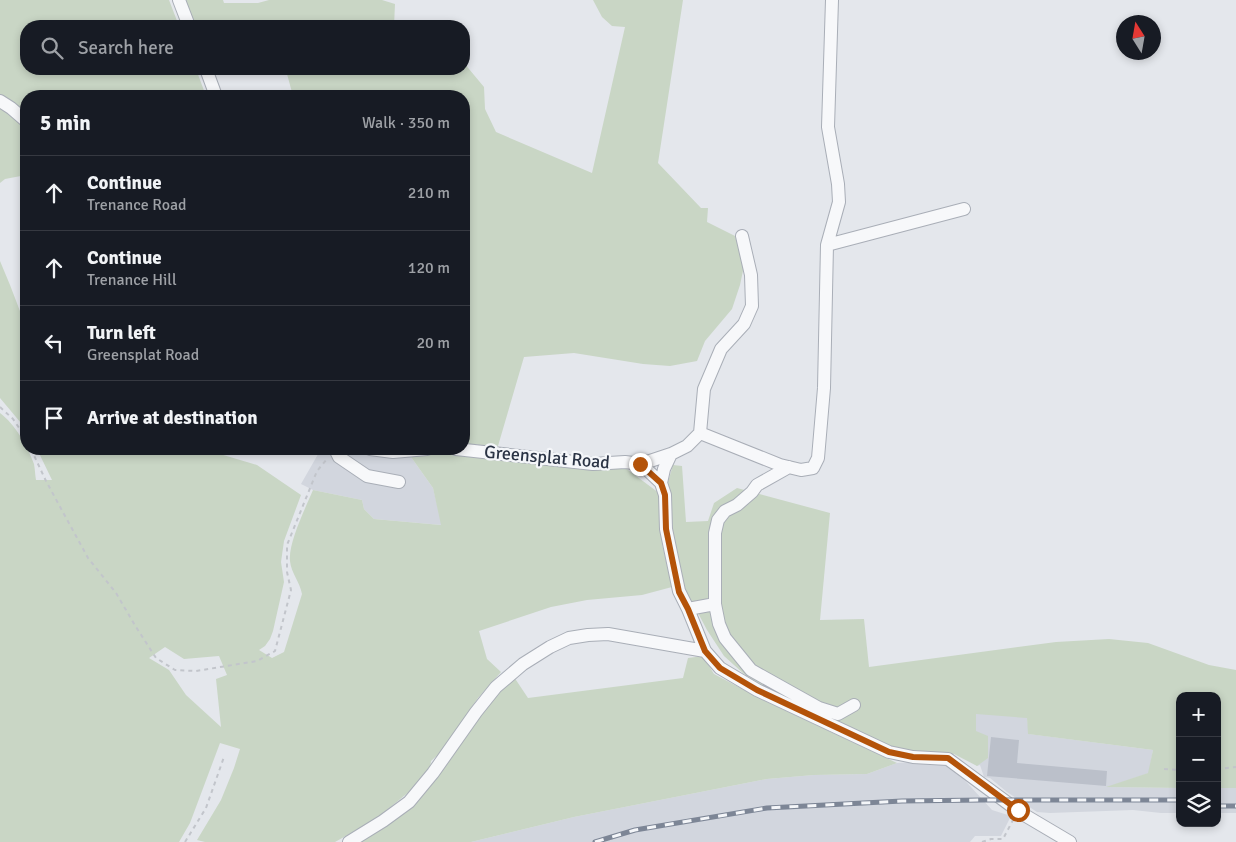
<!DOCTYPE html>
<html lang="en">
<head>
<meta charset="utf-8">
<style>
  body { margin:0; font-family:Signika,sans-serif; background:#20242c; color:#f1f3f6 }
  .controls { position:absolute; right:15px; bottom:15px; display:grid; overflow:hidden; border-radius:10px; box-shadow:0 2px 8px #0003 }
  .controls button { width:45px; height:45px; display:grid; place-items:center; padding:0; border:0; border-bottom:1px solid #363941; background:#171b24; color:#f1f3f6; font:25px sans-serif }
  .compass { position:absolute; left:1116px; top:15px; width:45px; height:45px; border-radius:50%; background:#171b24; box-shadow:0 2px 8px #0003; rotate:349deg }
  .stop { position:absolute; width:15px; height:15px; margin:-11px; border:4px solid #b45309; border-radius:50%; background:#fff }
  .stop.end { background:#b45309; border-color:#fff; box-shadow:0 1px 5px #0008 }
  .list { margin:0; padding:0; list-style:none }
  h2 { display:flex; justify-content:space-between; align-items:center; height:65px; margin:0; padding:0 20px; font-size:21px }
  h2 small { font-size:16px; font-weight:400; color:#9ea1a6 }
  .list li { display:grid; grid-template-columns:32px 1fr auto; gap:15px; align-items:center; box-sizing:border-box; height:75px; padding:0 20px; border-top:1px solid #363941 }
  .list b { display:block; font-size:19px; white-space:nowrap }
  .list p { margin:0; font-size:16px; white-space:nowrap; color:#9ea1a6 }
  .list em { font-size:16px; font-style:normal; color:#9ea1a6 }
  .icon { flex:none; width:28px; height:28px; fill:none; stroke:currentColor; stroke-width:2; stroke-linecap:round; stroke-linejoin:round }
  .map { position:relative; flex:none; width:1236px; height:842px; overflow:hidden }
  .search { position:absolute; background:#171b24; box-shadow:0 2px 8px #0003; left:20px; top:20px; width:450px; height:55px; display:flex; align-items:center; gap:12px; box-sizing:border-box; padding:0 18px; border-radius:20px; color:#9ea1a6; font-size:19px }
  .panel { position:absolute; background:#171b24; box-shadow:0 2px 8px #0003; left:20px; top:90px; width:450px; height:365px; border-radius:20px }
  .map>svg:first-child { display:block }
</style>
</head>
<body>
<div class="map">
<svg width="1236" height="842" viewBox="0 0 1236 842">
  <rect width="100%" height="100%" fill="#e4e7ec"/>
  <!-- built -->
  <path fill="#d2d6de" d="M 321,449 L 350,449 L 356,451 L 388,458 L 411,457 L 433,488 L 442,525 L 374,519 L 364,509 L 362,500 L 313,490 L 301,484 Z
    M 1026,709 L 1029,734 L 1153,750 L 1149,773 L 1108,787 L 1180,788 L 1180,813 L 1161,813 L 1133,810 L 1050,813 L 1037,812 L 1007,792 L 990,778 L 984,777 L 980,765 L 977,766 L 971,759 L 946,714 Z
    M 916,762 L 939,763 L 950,767 L 960,775 L 992,810 L 1011,816 L 1001,836 L 975,836 L 970,842 L 471,842 L 574,817 L 767,779 L 814,775 L 867,774 L 897,763 Z
    M 1217,788 L 1236,788 L 1236,813 L 1217,813 Z"/>
  <!-- green -->
  <path fill="#c9d6c5" fill-rule="evenodd" d="M 0,0 L 169,0 L 179,26 L 26,26 L 26,69 L 196,69 L 206,96 L 26,96 L 26,113 L 0,96 Z
    M 185,0 L 223,0 L 224,3 L 258,3 L 269,0 L 382,0 L 395,4 L 394,26 L 194,26 Z
    M 593,0 L 683,0 L 658,163 L 701,208 L 708,208 L 707,222 L 735,236 L 744,266 L 740,285 L 732,309 L 705,341 L 697,361 L 670,366 L 643,364 L 574,353 L 524,357 L 498,446 L 464,444 L 464,96 L 293,96 L 287,74 L 278,69 L 464,69 L 464,63 L 484,87 L 485,109 L 496,132 L 592,173 L 625,27 L 612,26 L 602,17 Z
    M 0,106 L 26,127 L 26,175 L 5,179 L 0,183 Z
    M 0,261 L 10,285 L 23,319 L 26,326 L 26,429 L 0,398 Z
    M 0,413 C 15,424 28,447 34,464 C 35,469 35,475 36,480 L 52,480 L 37,449 L 212,449 L 220,454 L 257,465 L 301,495 L 284,541 L 281,562 L 284,582 L 273,631 L 270,639 L 265,646 L 259,650 L 272,658 L 284,652 L 302,594 C 300,582 291,573 290,561 C 288,543 306,507 313,490 L 362,500 L 364,509 L 374,519 L 441,525 L 433,488 L 411,457 L 430,453 L 554,465 L 624,467 L 659,493 L 662,544 L 672,587 L 642,595 L 587,600 L 551,607 L 479,631 L 487,659 L 501,672 L 478,698 L 442,751 L 431,761 L 430,769 L 410,791 L 376,819 L 335,842 L 205,842 L 197,840 L 221,800 L 234,768 L 240,749 L 220,743 L 190,823 L 179,842 L 0,842 ZM 165,647 L 184,659 L 219,656 L 227,675 L 216,679 L 221,727 L 186,695 L 169,670 L 149,658 Z
    M 673,465 L 682,466 L 686,522 L 708,521 L 714,503 L 737,488 L 830,513 L 820,620 L 864,619 L 869,667 L 1056,642 L 1109,639 L 1148,643 L 1209,665 L 1236,670 L 1236,788 L 1217,788 L 1217,696 L 1180,696 L 1180,788 L 1106,787 L 1148,773 L 1153,750 L 1028,734 L 1027,718 L 976,714 L 976,731 L 988,736 L 988,758 L 977,766 L 954,754 L 909,750 L 886,746 L 774,693 L 744,674 L 724,656 L 707,630 L 698,613 L 682,585 L 674,540 L 668,482 Z
    M 703,656 L 714,674 L 767,702 L 897,763 L 867,774 L 814,775 L 767,779 L 574,817 L 471,842 L 358,842 L 400,813 L 428,789 L 448,763 L 492,699 L 514,677 L 528,698 L 683,678 L 688,658 Z"/>
  <!-- building -->
  <path fill="#bbc0ca" d="M 991,737 L 1019,740 L 1017,763 L 1107,771 L 1106,786 L 987,776 Z"/>
  <g fill="none" stroke-linecap="round" stroke-linejoin="round">
    <defs>
      <path id="minor" d="M 179,0 L 189,26
        M 206,69 L 216,96
        M 0,101 L 11,108 L 26,121
        M 742,236 L 751,275 L 752,306 L 744,324 L 721,349 L 704,389 L 700,433 L 687,446 L 671,454 L 664,469 L 661,483 L 665,495 L 666,529 L 679,591 L 688,609 L 705,651 L 720,668 L 757,690 L 889,752 L 913,757 L 948,759 L 1021,813 L 1070,842
        M 827,245 L 964,209
        M 700,433 L 780,465 L 801,470 L 813,468 L 818,458 L 824,388 L 827,245 L 839,202 L 838,184 L 828,127 L 832,0
        M 335,449 L 339,457 L 367,476 L 399,482
        M 370,449 L 393,452 L 427,449
        M 456,449 L 593,464 L 625,462 L 641,464 L 661,483
        M 641,464 L 671,454
        M 789,467 L 757,485 L 752,492 L 737,505 L 725,511 L 718,520 L 715,533 L 715,604 L 719,624 L 725,638 L 751,670 L 819,708 L 838,714 L 854,705
        M 688,609 L 715,604
        M 349,842 L 383,821 L 409,802 L 433,773 L 476,712 L 496,687 L 523,664 L 550,647 L 569,638 L 588,635 L 608,634 L 705,651"/>
    </defs>
    <!-- minor casing -->
    <use href="#minor" stroke="#a9aeb7" stroke-width="14"/>
    <!-- path -->
    <path stroke="#c2c5cb" stroke-width="2" stroke-dasharray="4 4" stroke-linecap="butt" d="M 0,407 L 13,419 L 26,438
      M 31,449 L 46,481 L 88,558 L 116,593 L 136,627 L 156,658 L 175,670 L 196,671 L 257,661 L 275,651 L 291,590 L 287,572 L 287,545 L 317,471 L 327,459
      M 1164,769 L 1180,770
      M 1217,769 L 1236,767
      M 185,842 L 206,808 L 224,757
      M 982,842 L 991,839 L 1003,839 L 1013,820"/>
    <!-- minor -->
    <use href="#minor" stroke="#f7f8fa" stroke-width="12"/>
    <defs>
      <path id="rail" d="M 1217,806 L 1236,806
        M 595,842 L 635,830 L 767,808 L 902,801 L 983,800 L 1180,800"/>
    </defs>
    <!-- rail casing -->
    <use href="#rail" stroke="#7d8696" stroke-width="5"/>
    <!-- rail -->
    <use href="#rail" stroke="#f4f6f9" stroke-width="3" stroke-dasharray="9" stroke-linecap="butt"/>
  </g>
  <g fill="none" stroke-linecap="round" stroke-linejoin="round">
    <!-- route -->
    <path stroke="#b45309" stroke-width="6" d="M 640,464 L 661,483 L 665,495 L 666,529 L 679,592 L 688,609 L 705,651 L 720,668 L 757,690 L 889,752 L 913,757 L 948,758 L 1018,810"/>
  </g>
  <g text-anchor="middle" stroke-width="4.5" stroke-linejoin="round" paint-order="stroke">
    <!-- street labels -->
    <g font-size="18" fill="#2b3445" stroke="#f4f6f9">
      <text transform="translate(547 457) rotate(5)" y="6">Greensplat Road</text>
    </g>
  </g>
</svg>
<div class="controls">
<button>+</button>
<button>−</button>
<button><svg class="icon" aria-label="layers" viewBox="0 0 24 24"><path d="M12 4l9 5-9 5-9-5zM3 14l9 5 9-5"/></svg></button>
</div>
<svg class="compass" viewBox="-18 -18 36 36"><path d="M0-13l5 13h-10z" fill="#e53935"/><path d="M0 13l5-13h-10z" fill="#9ea1a6"/></svg>
<div class="stop" style="left:1018px;top:810px"></div>
<div class="stop end" style="left:640px;top:464px"></div>
<div class="search"><svg class="icon" aria-label="search" viewBox="0 0 24 24"><circle cx="10" cy="10" r="6"/><path d="M15 15l6 6"/></svg>Search here</div>
<section class="panel">
<h2>5 min<small>Walk · 350 m</small></h2>
<ul class="list">
<li><svg class="icon" aria-label="ahead" viewBox="0 0 24 24"><path d="M12 20V5M6 11l6-6 6 6"/></svg><div><b>Continue</b><p>Trenance Road</p></div><em>210 m</em></li>
<li><svg class="icon" aria-label="ahead" viewBox="0 0 24 24"><path d="M12 20V5M6 11l6-6 6 6"/></svg><div><b>Continue</b><p>Trenance Hill</p></div><em>120 m</em></li>
<li><svg class="icon" aria-label="left" viewBox="0 0 24 24"><path d="M17 20v-9H6M10 6l-5 5 5 5"/></svg><div><b>Turn left</b><p>Greensplat Road</p></div><em>20 m</em></li>
<li><svg class="icon" aria-label="arrive" viewBox="0 0 24 24"><path d="M6 21V4h12l-3 4 3 4H6"/></svg><div><b>Arrive at destination</b></div></li>
</ul>
</section>
</div>
</body>
</html>
